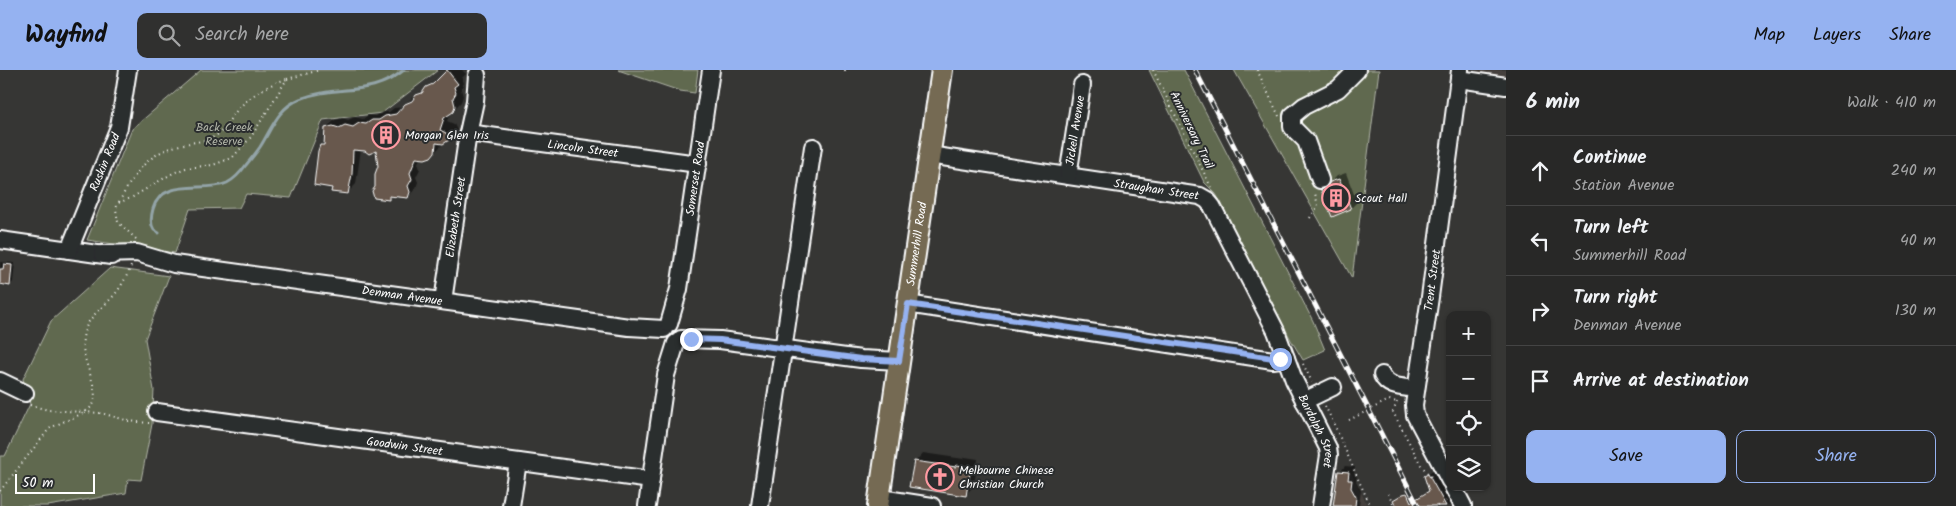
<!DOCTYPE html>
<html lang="en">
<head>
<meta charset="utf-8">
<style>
  body { margin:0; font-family:Kalam,sans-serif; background:#30302f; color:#f1f3f6 }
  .controls { position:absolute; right:15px; bottom:15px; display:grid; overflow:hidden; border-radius:10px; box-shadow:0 1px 4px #0004 }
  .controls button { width:45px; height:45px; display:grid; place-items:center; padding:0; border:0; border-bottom:1px solid #444; background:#282827; color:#f1f3f6; font:25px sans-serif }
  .scale { position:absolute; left:15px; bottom:12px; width:80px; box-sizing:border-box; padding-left:5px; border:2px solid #fff; border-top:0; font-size:14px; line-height:18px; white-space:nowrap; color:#fff; -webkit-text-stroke:4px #2a2d2e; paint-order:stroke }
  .stop { position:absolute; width:15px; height:15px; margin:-11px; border:4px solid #95b2f1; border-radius:50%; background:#fff }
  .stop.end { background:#95b2f1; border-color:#fff; box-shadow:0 1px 5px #0008 }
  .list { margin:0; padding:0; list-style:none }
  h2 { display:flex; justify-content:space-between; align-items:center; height:65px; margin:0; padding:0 20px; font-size:21px }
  h2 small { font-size:16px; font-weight:400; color:#a5a6a7 }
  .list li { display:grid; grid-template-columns:32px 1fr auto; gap:15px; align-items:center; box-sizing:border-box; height:70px; padding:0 20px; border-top:1px solid #444 }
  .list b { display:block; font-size:19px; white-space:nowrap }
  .list p { margin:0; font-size:16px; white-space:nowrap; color:#a5a6a7 }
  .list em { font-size:16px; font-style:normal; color:#a5a6a7 }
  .actions { display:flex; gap:10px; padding:15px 20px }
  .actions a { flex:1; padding:11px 0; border:1px solid #95b2f1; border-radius:10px; text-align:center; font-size:18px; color:#95b2f1 }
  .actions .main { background:#95b2f1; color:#111 }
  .icon { flex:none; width:28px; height:28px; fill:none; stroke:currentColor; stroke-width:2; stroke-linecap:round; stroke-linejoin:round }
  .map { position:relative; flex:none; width:1506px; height:436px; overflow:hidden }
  header { display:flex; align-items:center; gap:30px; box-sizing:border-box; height:70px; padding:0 25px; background:#95b2f1; color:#111 }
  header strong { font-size:24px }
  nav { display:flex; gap:28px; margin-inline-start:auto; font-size:18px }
  .search { width:350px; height:45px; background:#30302f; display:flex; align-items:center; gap:12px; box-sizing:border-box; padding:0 18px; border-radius:10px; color:#a5a6a7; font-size:19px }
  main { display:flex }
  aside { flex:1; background:#282827 }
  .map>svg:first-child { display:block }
</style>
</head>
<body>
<header>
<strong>Wayfind</strong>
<div class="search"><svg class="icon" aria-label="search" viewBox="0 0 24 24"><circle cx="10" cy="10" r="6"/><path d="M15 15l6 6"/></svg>Search here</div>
<nav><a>Map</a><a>Layers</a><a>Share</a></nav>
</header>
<main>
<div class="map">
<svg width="1506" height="436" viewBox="0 0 1506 436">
  <rect width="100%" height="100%" fill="#363634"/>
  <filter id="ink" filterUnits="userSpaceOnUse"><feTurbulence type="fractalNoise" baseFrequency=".02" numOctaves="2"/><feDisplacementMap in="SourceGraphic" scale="10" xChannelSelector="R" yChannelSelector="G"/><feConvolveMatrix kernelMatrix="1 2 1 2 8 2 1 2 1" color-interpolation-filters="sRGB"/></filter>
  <g filter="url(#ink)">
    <!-- built -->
    <path fill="#45403c" d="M 1476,0 L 1506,0 L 1506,13 L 1475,9 Z
      M 1338,401 L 1351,403 L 1368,436 L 1333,436 Z"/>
    <!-- green -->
    <path fill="#60694f" stroke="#b0b4a7" d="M 201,0 L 438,0 L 382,43 L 323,50 L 291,128 L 246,124 L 239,138 L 190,139 L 175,183 L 87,170 L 132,59 Z
      M 618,0 L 698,0 L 695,23 L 680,21 Z
      M 1149,0 L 1184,0 L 1313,251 L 1325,280 L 1303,290 L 1291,270 L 1216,124 L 1204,112 Z
      M 1234,0 L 1379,0 L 1352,208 Z
      M 110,198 L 169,206 L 145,269 L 154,320 L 152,354 L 141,410 L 128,409 L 126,423 L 48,436 L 0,436 L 0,386 L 5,386 L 30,334 L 23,309 L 51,251 Z"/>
    <!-- shadow -->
    <path fill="#0007" d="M 449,0 L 462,0 L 466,4 L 462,8 L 464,13 L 461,19 L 463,26 L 461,32 L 451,42 L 447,51 L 454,54 L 457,60 L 431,86 L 420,88 L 418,93 L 420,99 L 416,107 L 418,112 L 416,118 L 408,127 L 392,125 L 388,129 L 376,117 L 379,96 L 377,80 L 361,79 L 356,114 L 347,123 L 321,75 L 326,71 L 326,58 L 335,50 L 342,48 L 348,50 L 355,47 L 363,49 L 368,45 L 375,46 L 382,42 L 389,42 L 394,38 L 404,37 L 414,26 L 419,24 Z
      M 1346,103 L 1357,132 L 1351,138 L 1333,145 L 1323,120 L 1337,106 Z
      M 0,192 L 15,193 L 13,212 L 10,215 L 0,213 Z
      M 923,383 L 964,389 L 965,387 L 978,389 L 974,416 L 966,424 L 915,392 Z
      M 1345,396 L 1355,397 L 1354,404 L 1357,405 L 1356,411 L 1361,421 L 1359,436 L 1335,436 L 1340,402 Z
      M 1434,399 L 1454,436 L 1397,436 L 1395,431 L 1400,425 L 1413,419 L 1417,427 L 1430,420 L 1425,406 Z"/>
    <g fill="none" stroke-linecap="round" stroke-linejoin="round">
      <!-- stream -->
      <path stroke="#93a4a8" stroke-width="3" d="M 159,163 L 154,160 C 150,154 151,146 153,139 C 162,107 205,123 227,113 C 235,109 241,102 246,95 C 251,89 256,83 260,77 C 272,58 278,38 300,29 C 337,14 370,28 404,0"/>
    </g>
    <!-- building -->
    <path fill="#67594e" stroke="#fff" d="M 447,0 L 458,14 L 454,17 L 456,23 L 453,28 L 455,36 L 453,42 L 444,48 L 440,60 L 446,63 L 449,70 L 443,74 L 436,73 L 435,82 L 431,87 L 425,89 L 416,88 L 410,103 L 412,109 L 408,116 L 410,122 L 408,128 L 389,126 L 389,130 L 374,128 L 372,121 L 375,117 L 375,104 L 378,96 L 376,81 L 369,84 L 365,81 L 353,80 L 352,104 L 348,124 L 331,122 L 332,118 L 314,115 L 318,81 L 320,75 L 324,75 L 325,58 L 333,56 L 339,58 L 345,55 L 353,57 L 359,53 L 366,54 L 372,50 L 379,50 L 385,46 L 396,44 L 405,34 L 412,31 L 416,25 L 422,23 L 426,17 L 433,14 Z
      M 1339,109 L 1351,139 L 1332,147 L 1321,120 L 1327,117 L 1330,112 Z
      M 4,194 L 12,195 L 10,216 L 0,214 L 0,199 L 3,199 Z
      M 914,391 L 956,397 L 956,395 L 971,397 L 966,426 L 909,417 Z
      M 1338,401 L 1349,402 L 1348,410 L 1352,410 L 1351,418 L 1356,427 L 1355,436 L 1333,436 Z
      M 1428,404 L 1446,436 L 1396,436 L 1393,430 L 1403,424 L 1407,423 L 1411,432 L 1429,421 L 1424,406 Z"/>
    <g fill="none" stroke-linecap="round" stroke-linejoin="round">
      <defs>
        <g id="minor">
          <path d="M 1459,9 L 1506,16"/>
          <path id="s1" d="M 468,63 L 698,94"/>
          <path id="s2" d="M 929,85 L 1200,126 L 1207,130 L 1212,136 L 1276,261 L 1294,310 L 1328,378 L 1329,385 L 1321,436"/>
          <path id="s3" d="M 1068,106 L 1082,15"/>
          <path d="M 1320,110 L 1306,71 L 1292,57 L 1292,46 L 1304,36 L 1338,19 L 1357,0"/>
          <path d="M 0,170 L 111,186"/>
          <path id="s4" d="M 69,180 L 119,57 L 128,0"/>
          <path id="s5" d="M 102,184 L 137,183 L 174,194 L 629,257 L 664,259"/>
          <path id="s6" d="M 443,231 L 468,63 L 475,31 L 477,5"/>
          <path d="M 907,234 L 1273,290 L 1286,288"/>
          <path id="s7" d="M 669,254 L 679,219 L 711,0"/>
          <path d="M 681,269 L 720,270 L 861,289 L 899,291"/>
          <path d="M 1382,305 C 1388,318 1403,317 1416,319"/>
          <path d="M 0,311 L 25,323"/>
          <path d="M 1304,331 L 1333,317"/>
          <path id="s8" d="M 157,342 L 651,410"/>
          <path id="s9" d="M 1450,411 L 1415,345 L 1414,335 L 1430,227 L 1460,0"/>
          <path d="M 1453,417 L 1463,436"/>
          <path d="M 880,428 L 932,436"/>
          <path d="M 511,436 L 518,392"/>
          <path d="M 647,436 L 666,305 L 676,273"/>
          <path d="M 760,436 L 813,77"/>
        </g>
        <g id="major">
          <path id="s10" d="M 878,436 L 942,0"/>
        </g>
      </defs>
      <!-- minor casing -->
      <use href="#minor" stroke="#fff" stroke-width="20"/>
      <!-- major casing -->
      <use href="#major" stroke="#fff" stroke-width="24"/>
      <!-- path -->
      <path stroke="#fff" stroke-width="2" stroke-dasharray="1 4" stroke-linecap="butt" d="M 845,0 L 845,3
        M 1153,0 L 1211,117
        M 1257,0 L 1279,46
        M 119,132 C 136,101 148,82 184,74 C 195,72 208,71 217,65 C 225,60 228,51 234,44 C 246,28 268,14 287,9
        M 1310,148 L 1318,136 L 1315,123
        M 136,169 L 118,152 L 116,139 L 118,133 L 131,128 L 173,103 L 186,98 L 213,95 L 232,88 L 251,67 L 287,9 L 320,0
        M 1303,294 L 1312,312
        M 1397,332 L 1393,342 L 1421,395 L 1432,408
        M 30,335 L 48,340 L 101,343 L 129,351 L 149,353
        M 1325,336 C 1342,369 1354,403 1371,436
        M 1349,350 L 1389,330 L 1397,332
        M 0,421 L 49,359 C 61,351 84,346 93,335 C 101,319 80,290 83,268 C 86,246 103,239 116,223 C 122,215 127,206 131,196
        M 1388,424 L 1394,436
        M 1437,436 L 1446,431"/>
      <!-- minor -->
      <use href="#minor" stroke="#2a2d2e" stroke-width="16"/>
      <!-- major -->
      <use href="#major" stroke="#746b52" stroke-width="20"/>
      <defs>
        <path id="rail" d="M 1195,0 L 1418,436"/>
      </defs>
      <!-- rail casing -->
      <use href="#rail" stroke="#fff" stroke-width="5"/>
      <!-- rail -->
      <use href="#rail" stroke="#2a2d2e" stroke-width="3" stroke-dasharray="9" stroke-linecap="butt"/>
    </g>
  </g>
  <g fill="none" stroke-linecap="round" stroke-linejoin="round" filter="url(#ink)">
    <!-- route -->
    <path stroke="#95b2f1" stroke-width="6" d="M 691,269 L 720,270 L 861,289 L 899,291 L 908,234 L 1280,289"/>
  </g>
  <!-- icons -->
  <defs>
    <symbol id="building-ring" viewBox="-11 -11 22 22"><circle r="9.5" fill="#2a2d2e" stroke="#ff9aa2" stroke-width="1.5"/><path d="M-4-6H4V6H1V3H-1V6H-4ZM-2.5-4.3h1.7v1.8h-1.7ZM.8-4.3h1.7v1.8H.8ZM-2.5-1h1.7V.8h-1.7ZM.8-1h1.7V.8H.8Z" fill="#ff9aa2"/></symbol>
    <symbol id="church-ring" viewBox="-11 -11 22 22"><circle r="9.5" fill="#2a2d2e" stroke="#ff9aa2" stroke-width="1.5"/><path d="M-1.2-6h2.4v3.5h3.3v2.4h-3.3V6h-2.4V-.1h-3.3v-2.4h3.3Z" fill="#ff9aa2"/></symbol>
  </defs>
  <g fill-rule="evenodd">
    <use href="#building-ring" x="370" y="49" width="32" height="32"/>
    <use href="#building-ring" x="1320" y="112" width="32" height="32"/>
    <use href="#church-ring" x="924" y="391" width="32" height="32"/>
  </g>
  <g text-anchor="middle" stroke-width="4" stroke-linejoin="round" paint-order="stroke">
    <!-- park labels -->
    <g font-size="12" fill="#b0b4a7" stroke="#2a2d2e">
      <text x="224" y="61">Back Creek<tspan x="224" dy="14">Reserve</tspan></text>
    </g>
    <!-- street labels -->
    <g font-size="12" fill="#fff" stroke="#2a2d2e">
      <text transform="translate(1192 60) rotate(64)" y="4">Anniversary Trail</text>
      <text dy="4" stroke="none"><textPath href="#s3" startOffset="46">Jickell Avenue</textPath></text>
      <text dy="4" stroke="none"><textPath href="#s1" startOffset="116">Lincoln Street</textPath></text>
      <text dy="4" stroke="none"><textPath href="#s4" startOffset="95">Ruskin Road</textPath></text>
      <text dy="4" stroke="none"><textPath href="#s7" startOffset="148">Somerset Road</textPath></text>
      <text dy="4" stroke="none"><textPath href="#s2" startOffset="230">Straughan Street</textPath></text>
      <text dy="4" stroke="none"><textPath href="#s6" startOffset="85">Elizabeth Street</textPath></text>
      <text dy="4" stroke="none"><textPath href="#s10" startOffset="265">Summerhill Road</textPath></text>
      <text dy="4" stroke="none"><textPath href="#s9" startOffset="211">Trent Street</textPath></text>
      <text dy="4" stroke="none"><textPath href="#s5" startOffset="304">Denman Avenue</textPath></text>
      <text dy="4" stroke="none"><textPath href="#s2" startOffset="539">Bardolph Street</textPath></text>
      <text dy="4" stroke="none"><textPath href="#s8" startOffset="250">Goodwin Street</textPath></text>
    </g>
    <!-- poi labels -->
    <g font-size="12" fill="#fff" stroke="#2a2d2e" text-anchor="start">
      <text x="405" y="69">Morgan Glen Iris</text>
      <text x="1355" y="132">Scout Hall</text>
      <text x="959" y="404">Melbourne Chinese<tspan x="959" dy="14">Christian Church</tspan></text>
    </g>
  </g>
</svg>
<div class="controls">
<button>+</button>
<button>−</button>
<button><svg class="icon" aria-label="locate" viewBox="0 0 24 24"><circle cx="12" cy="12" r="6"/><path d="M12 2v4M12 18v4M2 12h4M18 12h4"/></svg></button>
<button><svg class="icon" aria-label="layers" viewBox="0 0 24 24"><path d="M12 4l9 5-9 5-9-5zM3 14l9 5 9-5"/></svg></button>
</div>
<div class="scale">50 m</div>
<div class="stop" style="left:1280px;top:289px"></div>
<div class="stop end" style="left:691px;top:269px"></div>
</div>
<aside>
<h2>6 min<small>Walk · 410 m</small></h2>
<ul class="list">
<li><svg class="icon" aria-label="ahead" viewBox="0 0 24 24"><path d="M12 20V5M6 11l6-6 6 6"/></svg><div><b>Continue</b><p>Station Avenue</p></div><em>240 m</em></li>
<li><svg class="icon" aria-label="left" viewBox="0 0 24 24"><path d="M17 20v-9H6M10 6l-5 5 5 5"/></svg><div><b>Turn left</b><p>Summerhill Road</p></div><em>40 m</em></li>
<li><svg class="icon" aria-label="right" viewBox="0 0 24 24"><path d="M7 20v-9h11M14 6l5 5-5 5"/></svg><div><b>Turn right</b><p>Denman Avenue</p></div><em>130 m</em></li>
<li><svg class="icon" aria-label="arrive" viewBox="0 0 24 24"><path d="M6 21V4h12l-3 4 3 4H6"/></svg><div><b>Arrive at destination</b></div></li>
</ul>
<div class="actions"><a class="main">Save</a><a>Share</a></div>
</aside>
</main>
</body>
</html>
